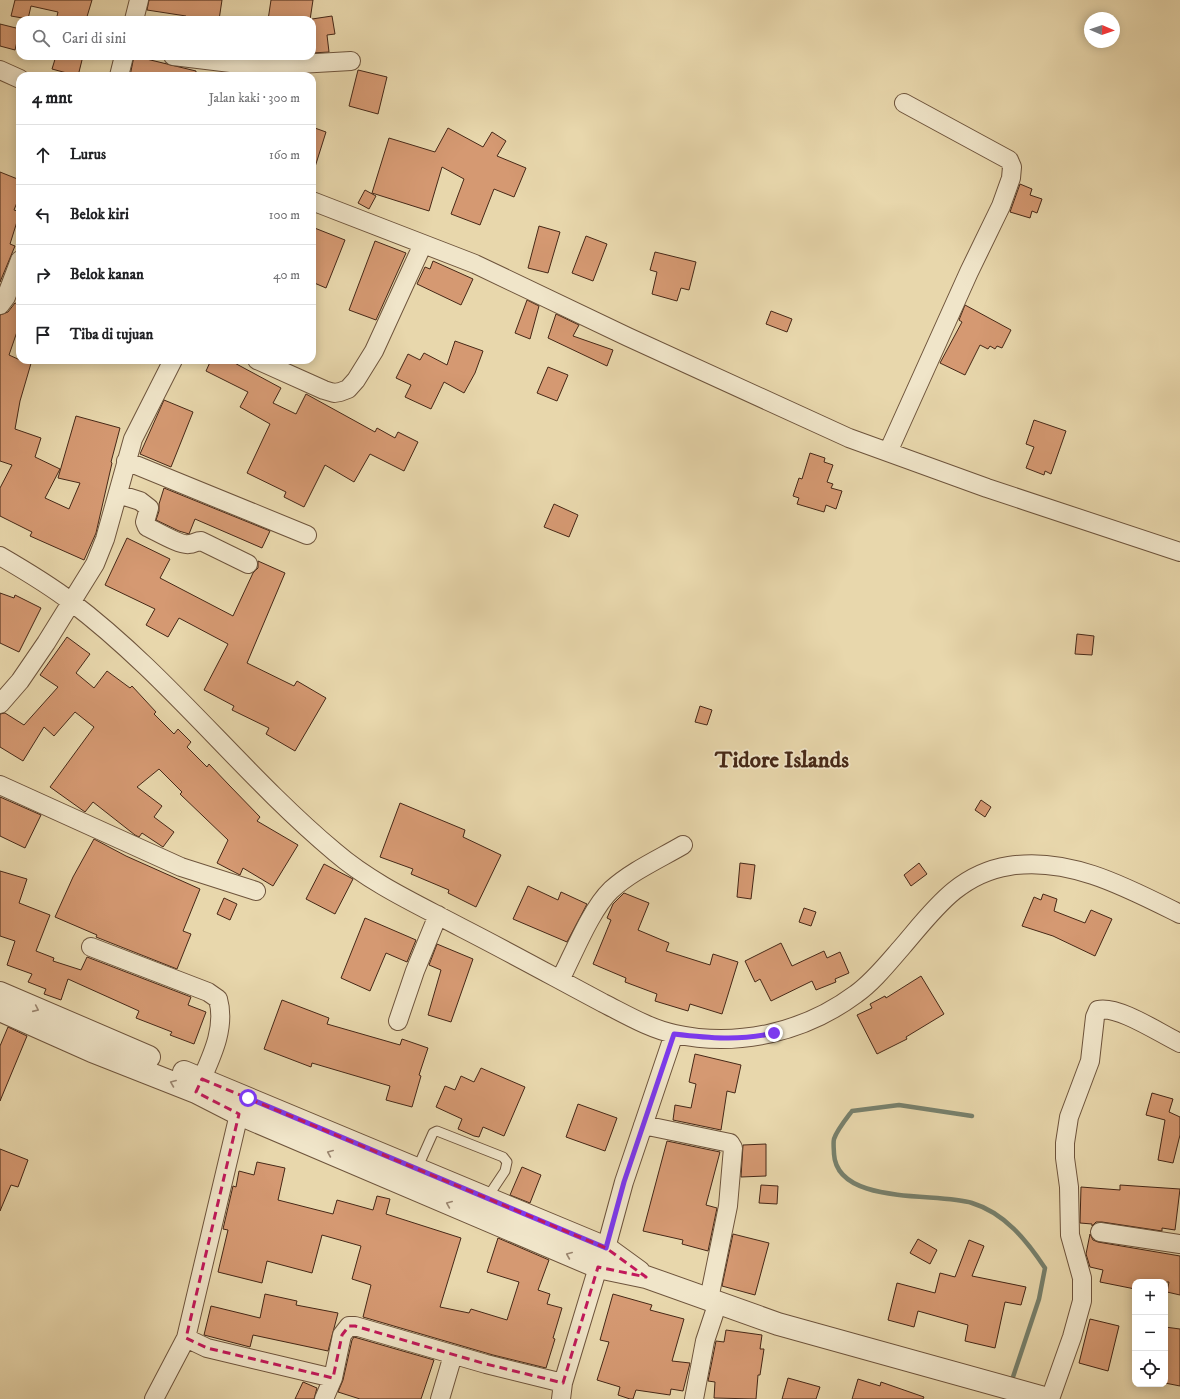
<!DOCTYPE html>
<html lang="id">
<head>
<meta charset="utf-8">
<style>
  body { margin:0; font-family:"IM FELL DW Pica",serif; background:#f2f2f2; color:#202124 }
  .controls { position:absolute; right:12px; bottom:12px; display:grid; overflow:hidden; border-radius:8px; box-shadow:0 2px 10px #0003 }
  .controls button { width:36px; height:36px; display:grid; place-items:center; padding:0; border:0; border-bottom:1px solid #e0e0e0; background:#fff; color:#202124; font:20px sans-serif }
  .compass { position:absolute; left:1084px; top:12px; width:36px; height:36px; border-radius:50%; background:#fff; box-shadow:0 2px 10px #0003; rotate:92deg }
  .stop { position:absolute; width:12px; height:12px; margin:-9px; border:3px solid #7c3aed; border-radius:50%; background:#fff }
  .stop.end { background:#7c3aed; border-color:#fff; box-shadow:0 1px 4px #0008 }
  .list { margin:0; padding:0; list-style:none }
  h2 { display:flex; justify-content:space-between; align-items:center; height:52px; margin:0; padding:0 16px; font-size:17px }
  h2 small { font-size:13px; font-weight:400; color:#757577 }
  .list li { display:grid; grid-template-columns:26px 1fr auto; gap:12px; align-items:center; box-sizing:border-box; height:60px; padding:0 16px; border-top:1px solid #e0e0e0 }
  .list b { display:block; font-size:15px; white-space:nowrap }
  .list em { font-size:13px; font-style:normal; color:#757577 }
  .icon { flex:none; width:22px; height:22px; fill:none; stroke:currentColor; stroke-width:2; stroke-linecap:round; stroke-linejoin:round }
  .map { position:relative; flex:none; width:1180px; height:1399px; overflow:hidden }
  .search { position:absolute; background:#fff; box-shadow:0 2px 10px #0003; left:16px; top:16px; width:300px; height:44px; display:flex; align-items:center; gap:10px; box-sizing:border-box; padding:0 14px; border-radius:12px; color:#757577; font-size:15px }
  .panel { position:absolute; background:#fff; box-shadow:0 2px 10px #0003; left:16px; top:72px; width:300px; height:292px; border-radius:12px }
  .map>svg:first-child { display:block }
</style>
</head>
<body>
<div class="map">
<svg width="1180" height="1399" viewBox="0 0 1180 1399">
  <rect width="100%" height="100%" fill="#e8d7ac"/>
  <filter id="stains"><feTurbulence type="fractalNoise" baseFrequency=".005" numOctaves="4"/><feColorMatrix values="0 0 0 0 .2 0 0 0 0 .09 0 0 0 0 .02 0 0 0 .5 -.17"/></filter>
  <radialGradient id="worn" r=".72"><stop offset=".6" stop-color="#630" stop-opacity="0"/><stop offset="1" stop-color="#630" stop-opacity=".3"/></radialGradient>
  <g fill="none" stroke-linecap="round" stroke-linejoin="round">
    <!-- stream -->
    <path stroke="#77806c" stroke-width="4.5" d="M 972,1116 L 899,1105 L 852,1111 C 846,1119 837,1130 834,1139 C 833,1143 834,1150 834,1154 C 837,1206 938,1192 972,1203 C 1005,1213 1027,1241 1045,1268 L 1039,1299 L 1011,1383"/>
  </g>
  <!-- building -->
  <path fill="#d59972" stroke="#462817" d="M 15,0 L 92,0 L 86,20 L 56,20 L 58,12 L 31,6 L 28,19 L 11,16 Z
    M 149,0 L 222,0 L 219,20 L 185,20 L 186,16 L 147,10 Z
    M 271,0 L 313,0 L 310,20 L 268,20 Z
    M 332,16 L 335,34 L 327,35 L 329,52 L 312,53 L 312,19 Z
    M 0,24 L 20,29 L 15,50 L 0,46 Z
    M 56,56 L 83,56 L 78,76 L 52,69 Z
    M 134,56 L 196,71 L 196,76 L 130,76 Z
    M 358,70 L 387,77 L 378,114 L 349,106 Z
    M 312,127 L 326,132 L 315,167 L 312,167 Z
    M 448,128 L 483,147 L 492,132 L 506,141 L 497,156 L 526,168 L 514,197 L 494,189 L 480,225 L 451,214 L 464,179 L 442,167 L 429,211 L 372,193 L 389,138 L 435,152 Z
    M 0,172 L 20,180 L 20,195 L 14,210 L 20,212 L 10,244 L 15,246 L 0,282 Z
    M 1020,184 L 1032,189 L 1030,195 L 1042,199 L 1037,213 L 1032,211 L 1030,218 L 1010,212 Z
    M 365,190 L 376,196 L 369,209 L 358,203 Z
    M 539,226 L 560,232 L 548,273 L 528,268 Z
    M 312,227 L 345,240 L 326,288 L 312,282 Z
    M 586,236 L 607,244 L 593,281 L 572,273 Z
    M 375,241 L 406,253 L 376,320 L 349,310 Z
    M 655,252 L 696,262 L 689,290 L 681,288 L 677,301 L 652,294 L 657,272 L 650,270 Z
    M 433,261 L 473,279 L 461,305 L 417,284 L 425,267 L 430,269 Z
    M 527,300 L 539,306 L 530,339 L 515,333 Z
    M 15,303 L 20,305 L 20,323 L 9,355 L 20,360 L 32,360 L 20,401 L 15,429 L 41,438 L 35,457 L 60,469 L 45,498 L 69,509 L 80,483 L 58,478 L 76,416 L 120,428 L 111,462 L 112,463 L 96,533 L 84,560 L 30,536 L 32,532 L 0,516 L 0,488 L 12,465 L 0,461 L 0,315 L 8,312 Z
    M 965,305 L 1011,330 L 1002,348 L 997,346 L 995,349 L 990,346 L 988,349 L 980,345 L 965,375 L 940,363 L 962,322 L 959,320 Z
    M 771,311 L 792,319 L 787,332 L 766,324 Z
    M 556,314 L 579,325 L 573,336 L 613,350 L 607,366 L 548,338 Z
    M 455,341 L 483,351 L 475,373 L 464,393 L 444,382 L 431,409 L 405,397 L 411,385 L 396,378 L 408,354 L 420,360 L 424,353 L 447,365 Z
    M 211,360 L 229,360 L 281,388 L 273,403 L 296,414 L 306,394 L 375,432 L 377,428 L 395,438 L 398,432 L 418,442 L 404,471 L 370,454 L 354,482 L 325,465 L 304,507 L 284,497 L 286,492 L 247,473 L 270,424 L 240,407 L 248,392 L 206,371 Z
    M 548,367 L 568,375 L 557,401 L 537,393 Z
    M 164,400 L 193,412 L 171,467 L 140,454 Z
    M 1034,420 L 1066,431 L 1051,474 L 1045,471 L 1044,475 L 1026,468 L 1034,447 L 1026,444 Z
    M 810,453 L 825,458 L 824,462 L 833,465 L 827,482 L 833,484 L 831,488 L 842,491 L 836,509 L 826,505 L 824,512 L 797,504 L 799,498 L 793,496 L 799,478 L 802,479 Z
    M 164,488 L 270,531 L 262,548 L 195,519 L 189,534 L 179,531 L 156,520 L 159,511 L 159,504 Z
    M 554,504 L 578,515 L 569,537 L 544,527 Z
    M 127,538 L 170,559 L 160,578 L 233,616 L 253,573 L 258,568 L 258,561 L 285,573 L 247,663 L 294,686 L 297,681 L 326,698 L 295,751 L 266,734 L 269,728 L 232,710 L 234,706 L 204,690 L 228,644 L 179,618 L 168,637 L 146,625 L 155,609 L 105,585 Z
    M 0,593 L 14,598 L 15,595 L 41,608 L 19,652 L 0,643 Z
    M 1077,634 L 1094,636 L 1092,655 L 1075,654 Z
    M 67,637 L 90,654 L 76,673 L 94,688 L 107,671 L 130,688 L 132,686 L 156,712 L 154,714 L 174,734 L 178,729 L 191,742 L 187,747 L 207,767 L 209,764 L 229,785 L 260,817 L 257,821 L 298,845 L 273,886 L 243,868 L 240,875 L 217,863 L 228,840 L 180,794 L 182,792 L 159,769 L 137,787 L 162,806 L 154,817 L 174,832 L 163,847 L 142,833 L 139,837 L 135,835 L 93,802 L 85,812 L 50,787 L 94,727 L 75,712 L 54,736 L 44,727 L 23,761 L 0,747 L 0,714 L 5,713 L 24,725 L 58,687 L 40,675 Z
    M 700,706 L 712,710 L 707,725 L 695,722 Z
    M 0,797 L 41,815 L 25,848 L 0,836 Z
    M 981,800 L 991,807 L 985,817 L 975,810 Z
    M 400,803 L 465,830 L 463,837 L 501,855 L 476,907 L 448,893 L 449,890 L 411,874 L 413,869 L 380,857 Z
    M 94,839 L 126,856 L 200,889 L 183,931 L 191,934 L 177,969 L 96,937 L 97,935 L 55,917 L 73,877 Z
    M 740,863 L 755,865 L 751,899 L 737,897 Z
    M 919,863 L 927,874 L 911,886 L 904,875 Z
    M 324,864 L 353,879 L 335,914 L 306,899 Z
    M 0,871 L 27,879 L 19,903 L 50,915 L 36,951 L 54,958 L 53,961 L 81,970 L 87,957 L 191,997 L 188,1005 L 206,1012 L 194,1044 L 170,1035 L 172,1032 L 136,1018 L 139,1011 L 68,979 L 61,1000 L 44,994 L 46,989 L 28,982 L 32,974 L 7,965 L 15,941 L 0,936 Z
    M 528,886 L 558,900 L 561,892 L 587,904 L 567,942 L 513,919 Z
    M 624,893 L 649,903 L 638,930 L 669,943 L 666,951 L 710,965 L 713,954 L 738,962 L 722,1014 L 690,1004 L 688,1011 L 655,1001 L 657,994 L 625,982 L 626,978 L 593,964 L 611,920 L 607,918 L 613,904 Z
    M 1043,894 L 1057,899 L 1054,911 L 1085,923 L 1091,910 L 1112,919 L 1095,956 L 1053,936 L 1022,926 L 1034,897 L 1041,900 Z
    M 224,898 L 237,904 L 230,920 L 217,914 Z
    M 804,908 L 816,912 L 811,926 L 799,922 Z
    M 365,918 L 416,940 L 407,962 L 386,953 L 370,991 L 341,978 Z
    M 781,943 L 792,966 L 824,951 L 827,958 L 840,952 L 849,973 L 835,979 L 836,982 L 816,990 L 812,981 L 771,1001 L 760,979 L 755,982 L 745,961 Z
    M 437,944 L 473,959 L 451,1022 L 428,1015 L 441,970 L 429,965 Z
    M 921,976 L 944,1014 L 906,1037 L 907,1039 L 877,1054 L 857,1015 L 872,1008 L 870,1004 L 885,996 L 886,998 Z
    M 282,1000 L 329,1018 L 327,1024 L 400,1045 L 402,1039 L 428,1048 L 419,1075 L 421,1076 L 412,1107 L 386,1100 L 390,1086 L 312,1063 L 311,1067 L 264,1049 Z
    M 8,1027 L 27,1036 L 0,1101 L 0,1046 Z
    M 695,1054 L 741,1065 L 735,1093 L 727,1091 L 721,1130 L 673,1120 L 675,1105 L 691,1108 L 696,1084 L 689,1082 Z
    M 481,1068 L 525,1087 L 504,1136 L 483,1127 L 479,1137 L 474,1136 L 458,1129 L 462,1119 L 436,1107 L 445,1086 L 455,1090 L 461,1076 L 474,1082 Z
    M 1152,1093 L 1173,1099 L 1169,1112 L 1180,1117 L 1180,1135 L 1173,1163 L 1158,1160 L 1165,1120 L 1146,1115 Z
    M 578,1104 L 617,1118 L 605,1151 L 566,1137 Z
    M 667,1141 L 720,1152 L 706,1205 L 717,1208 L 708,1251 L 682,1244 L 683,1240 L 643,1231 Z
    M 766,1144 L 766,1176 L 741,1177 L 743,1145 Z
    M 0,1149 L 28,1160 L 18,1187 L 11,1185 L 0,1211 Z
    M 257,1162 L 285,1168 L 278,1200 L 333,1214 L 337,1200 L 373,1210 L 377,1196 L 390,1199 L 386,1214 L 461,1238 L 440,1307 L 469,1313 L 471,1309 L 507,1320 L 519,1282 L 487,1272 L 498,1238 L 549,1260 L 538,1290 L 550,1294 L 547,1304 L 562,1308 L 553,1338 L 555,1339 L 546,1368 L 493,1355 L 363,1317 L 371,1285 L 352,1279 L 361,1246 L 322,1235 L 312,1273 L 267,1261 L 262,1283 L 218,1272 L 228,1230 L 223,1229 L 233,1186 L 236,1187 L 239,1171 L 254,1175 Z
    M 522,1167 L 541,1175 L 530,1203 L 510,1195 Z
    M 761,1185 L 778,1186 L 777,1204 L 759,1203 Z
    M 1120,1185 L 1180,1189 L 1175,1230 L 1162,1228 L 1162,1231 L 1102,1222 L 1096,1222 L 1092,1226 L 1092,1224 L 1080,1223 L 1081,1187 L 1120,1190 Z
    M 733,1234 L 769,1243 L 755,1295 L 722,1286 Z
    M 1090,1234 L 1093,1240 L 1098,1242 L 1180,1256 L 1180,1295 L 1167,1292 L 1169,1282 L 1135,1282 L 1135,1289 L 1100,1282 L 1103,1270 L 1090,1267 L 1086,1254 Z
    M 918,1239 L 937,1250 L 930,1264 L 910,1253 Z
    M 969,1240 L 984,1246 L 972,1276 L 1026,1287 L 1021,1305 L 1005,1302 L 995,1348 L 965,1341 L 968,1325 L 918,1311 L 914,1327 L 888,1320 L 897,1283 L 935,1293 L 940,1273 L 955,1277 Z
    M 265,1294 L 297,1301 L 296,1305 L 338,1313 L 328,1351 L 253,1335 L 250,1347 L 204,1335 L 211,1306 L 260,1318 Z
    M 613,1294 L 652,1305 L 650,1310 L 684,1319 L 672,1361 L 690,1363 L 683,1391 L 671,1389 L 670,1395 L 636,1390 L 633,1399 L 630,1399 L 618,1395 L 620,1387 L 597,1380 L 609,1342 L 600,1340 Z
    M 1090,1319 L 1119,1326 L 1108,1371 L 1079,1363 Z
    M 1165,1327 L 1180,1329 L 1180,1386 L 1165,1383 Z
    M 726,1330 L 762,1335 L 760,1349 L 764,1349 L 760,1375 L 758,1375 L 756,1399 L 714,1398 L 715,1382 L 708,1381 L 716,1341 L 724,1342 Z
    M 354,1337 L 434,1360 L 421,1399 L 360,1399 L 338,1392 L 343,1380 L 352,1340 Z
    M 788,1378 L 820,1387 L 816,1399 L 782,1399 Z
    M 858,1379 L 880,1386 L 881,1382 L 924,1397 L 923,1399 L 852,1399 Z
    M 303,1382 L 317,1388 L 314,1399 L 295,1399 Z"/>
  <g fill="none" stroke-linecap="round" stroke-linejoin="round">
    <defs>
      <path id="service" d="M 417,1169 L 433,1133 L 437,1131 L 503,1157 L 507,1162 L 505,1171 L 487,1198"/>
      <path id="minor" d="M 134,20 L 139,0
        M 173,56 L 231,63 L 299,64 L 351,61
        M 0,70 L 20,79
        M 119,76 L 124,56
        M 312,201 L 475,264 L 628,337 L 849,438 L 987,488 L 1180,552
        M 0,305 L 6,297 L 20,260
        M 257,360 L 324,390 L 334,393 L 340,392 L 348,389 L 356,380 L 374,351 L 423,244
        M 888,452 L 969,272 L 1001,206 L 1011,178 L 1012,167 L 1009,160 L 904,103
        M 126,461 L 307,535
        M 118,494 L 140,501 L 149,508 L 145,522 L 147,527 C 156,531 181,546 189,544 C 194,544 196,541 201,541 L 248,564
        M 0,556 C 24,570 48,584 70,601 C 168,675 242,774 335,852 C 372,884 419,905 462,928 C 509,952 556,978 603,1003 C 625,1014 650,1029 675,1034 C 738,1048 805,1032 856,994 C 873,982 888,963 902,947 C 933,911 958,874 1009,866 C 1069,856 1128,888 1180,914
        M 0,704 L 20,681 L 46,643 L 95,564 L 105,539 L 133,439 L 173,360
        M 0,785 L 181,867 L 256,891
        M 91,947 L 208,992 L 218,999 C 227,1031 208,1063 196,1092
        M 560,980 C 573,955 591,909 611,890 C 632,871 659,859 683,845
        M 398,1021 L 415,971 L 438,915
        M 239,1114 L 186,1338 L 207,1348 L 333,1378 L 342,1335 L 349,1326 L 355,1326 L 486,1364 L 563,1383
        M 643,1125 L 730,1143 L 733,1148 L 728,1206 L 709,1299
        M 1100,1232 L 1180,1244
        M 154,1399 L 186,1338
        M 324,1399 L 333,1378
        M 440,1399 L 453,1355
        M 561,1399 L 563,1383 L 598,1267 L 606,1248 L 624,1182 L 674,1034
        M 694,1399 L 705,1341 L 718,1302
        M 1050,1399 L 1072,1337 L 1082,1301 L 1082,1278 L 1070,1235 L 1069,1187 L 1065,1158 L 1065,1143 L 1069,1117 L 1090,1061 L 1095,1017 L 1098,1010 C 1118,1005 1161,1034 1180,1043"/>
      <path id="tertiary" d="M 0,993 L 149,1057
        M 0,1010 L 92,1051 L 196,1092 L 239,1114 L 598,1267 L 646,1277 L 778,1324 L 1048,1399
        M 184,1072 L 606,1248 L 639,1272"/>
    </defs>
    <!-- service casing -->
    <use href="#service" stroke="#6e543c" stroke-width="11"/>
    <!-- minor casing -->
    <use href="#minor" stroke="#6e543c" stroke-width="20"/>
    <!-- tertiary casing -->
    <use href="#tertiary" stroke="#6e543c" stroke-width="24"/>
    <!-- service -->
    <use href="#service" stroke="#f0e5c9" stroke-width="9"/>
    <!-- minor -->
    <use href="#minor" stroke="#f0e5c9" stroke-width="18"/>
    <!-- tertiary -->
    <use href="#tertiary" stroke="#f0e5c9" stroke-width="22"/>
  </g>
  <!-- one-way arrows -->
  <defs><path id="oneway-chevron" d="M-2-3.5L2.5 0L-2 3.5" fill="none" stroke-width="1.6" stroke-linecap="round" stroke-linejoin="round"/></defs>
  <g stroke="#9b8670">
    <use href="#oneway-chevron" transform="translate(36 1009) rotate(24)"/>
    <use href="#oneway-chevron" transform="translate(173 1083) rotate(-158)"/>
    <use href="#oneway-chevron" transform="translate(330 1153) rotate(-157)"/>
    <use href="#oneway-chevron" transform="translate(449 1204) rotate(-157)"/>
    <use href="#oneway-chevron" transform="translate(569 1255) rotate(-157)"/>
  </g>
  <g fill="none" stroke-linecap="round" stroke-linejoin="round">
    <!-- route -->
    <path stroke="#7c3aed" stroke-width="5" d="M 248,1098 L 606,1248 L 624,1182 L 674,1034 C 709,1038 740,1041 774,1033"/>
  </g>
  <!-- marked area -->
  <path fill="none" stroke="#c2185b" stroke-width="3" stroke-dasharray="8 5" stroke-linejoin="round" d="M 202,1079 L 606,1248 L 646,1277 L 598,1267 L 563,1383 L 486,1364 L 355,1326 L 349,1326 L 342,1335 L 333,1378 L 207,1348 L 186,1338 L 239,1114 L 196,1092 Z"/>
  <g text-anchor="middle" stroke-width="3.5" stroke-linejoin="round" paint-order="stroke">
    <!-- town labels -->
    <g font-size="23" font-weight="bold" fill="#462817" stroke="#f0e5c9">
      <text x="782" y="767">Tidore Islands</text>
    </g>
  </g>
  <rect width="100%" height="100%" filter="url(#stains)"/>
  <rect width="100%" height="100%" fill="url(#worn)"/>
</svg>
<div class="controls">
<button>+</button>
<button>−</button>
<button><svg class="icon" aria-label="locate" viewBox="0 0 24 24"><circle cx="12" cy="12" r="6"/><path d="M12 2v4M12 18v4M2 12h4M18 12h4"/></svg></button>
</div>
<svg class="compass" viewBox="-18 -18 36 36"><path d="M0-13l5 13h-10z" fill="#e53935"/><path d="M0 13l5-13h-10z" fill="#757577"/></svg>
<div class="stop" style="left:248px;top:1098px"></div>
<div class="stop end" style="left:774px;top:1033px"></div>
<div class="search"><svg class="icon" aria-label="search" viewBox="0 0 24 24"><circle cx="10" cy="10" r="6"/><path d="M15 15l6 6"/></svg>Cari di sini</div>
<section class="panel">
<h2>4 mnt<small>Jalan kaki · 300 m</small></h2>
<ul class="list">
<li><svg class="icon" aria-label="ahead" viewBox="0 0 24 24"><path d="M12 20V5M6 11l6-6 6 6"/></svg><div><b>Lurus</b></div><em>160 m</em></li>
<li><svg class="icon" aria-label="left" viewBox="0 0 24 24"><path d="M17 20v-9H6M10 6l-5 5 5 5"/></svg><div><b>Belok kiri</b></div><em>100 m</em></li>
<li><svg class="icon" aria-label="right" viewBox="0 0 24 24"><path d="M7 20v-9h11M14 6l5 5-5 5"/></svg><div><b>Belok kanan</b></div><em>40 m</em></li>
<li><svg class="icon" aria-label="arrive" viewBox="0 0 24 24"><path d="M6 21V4h12l-3 4 3 4H6"/></svg><div><b>Tiba di tujuan</b></div></li>
</ul>
</section>
</div>
</body>
</html>
